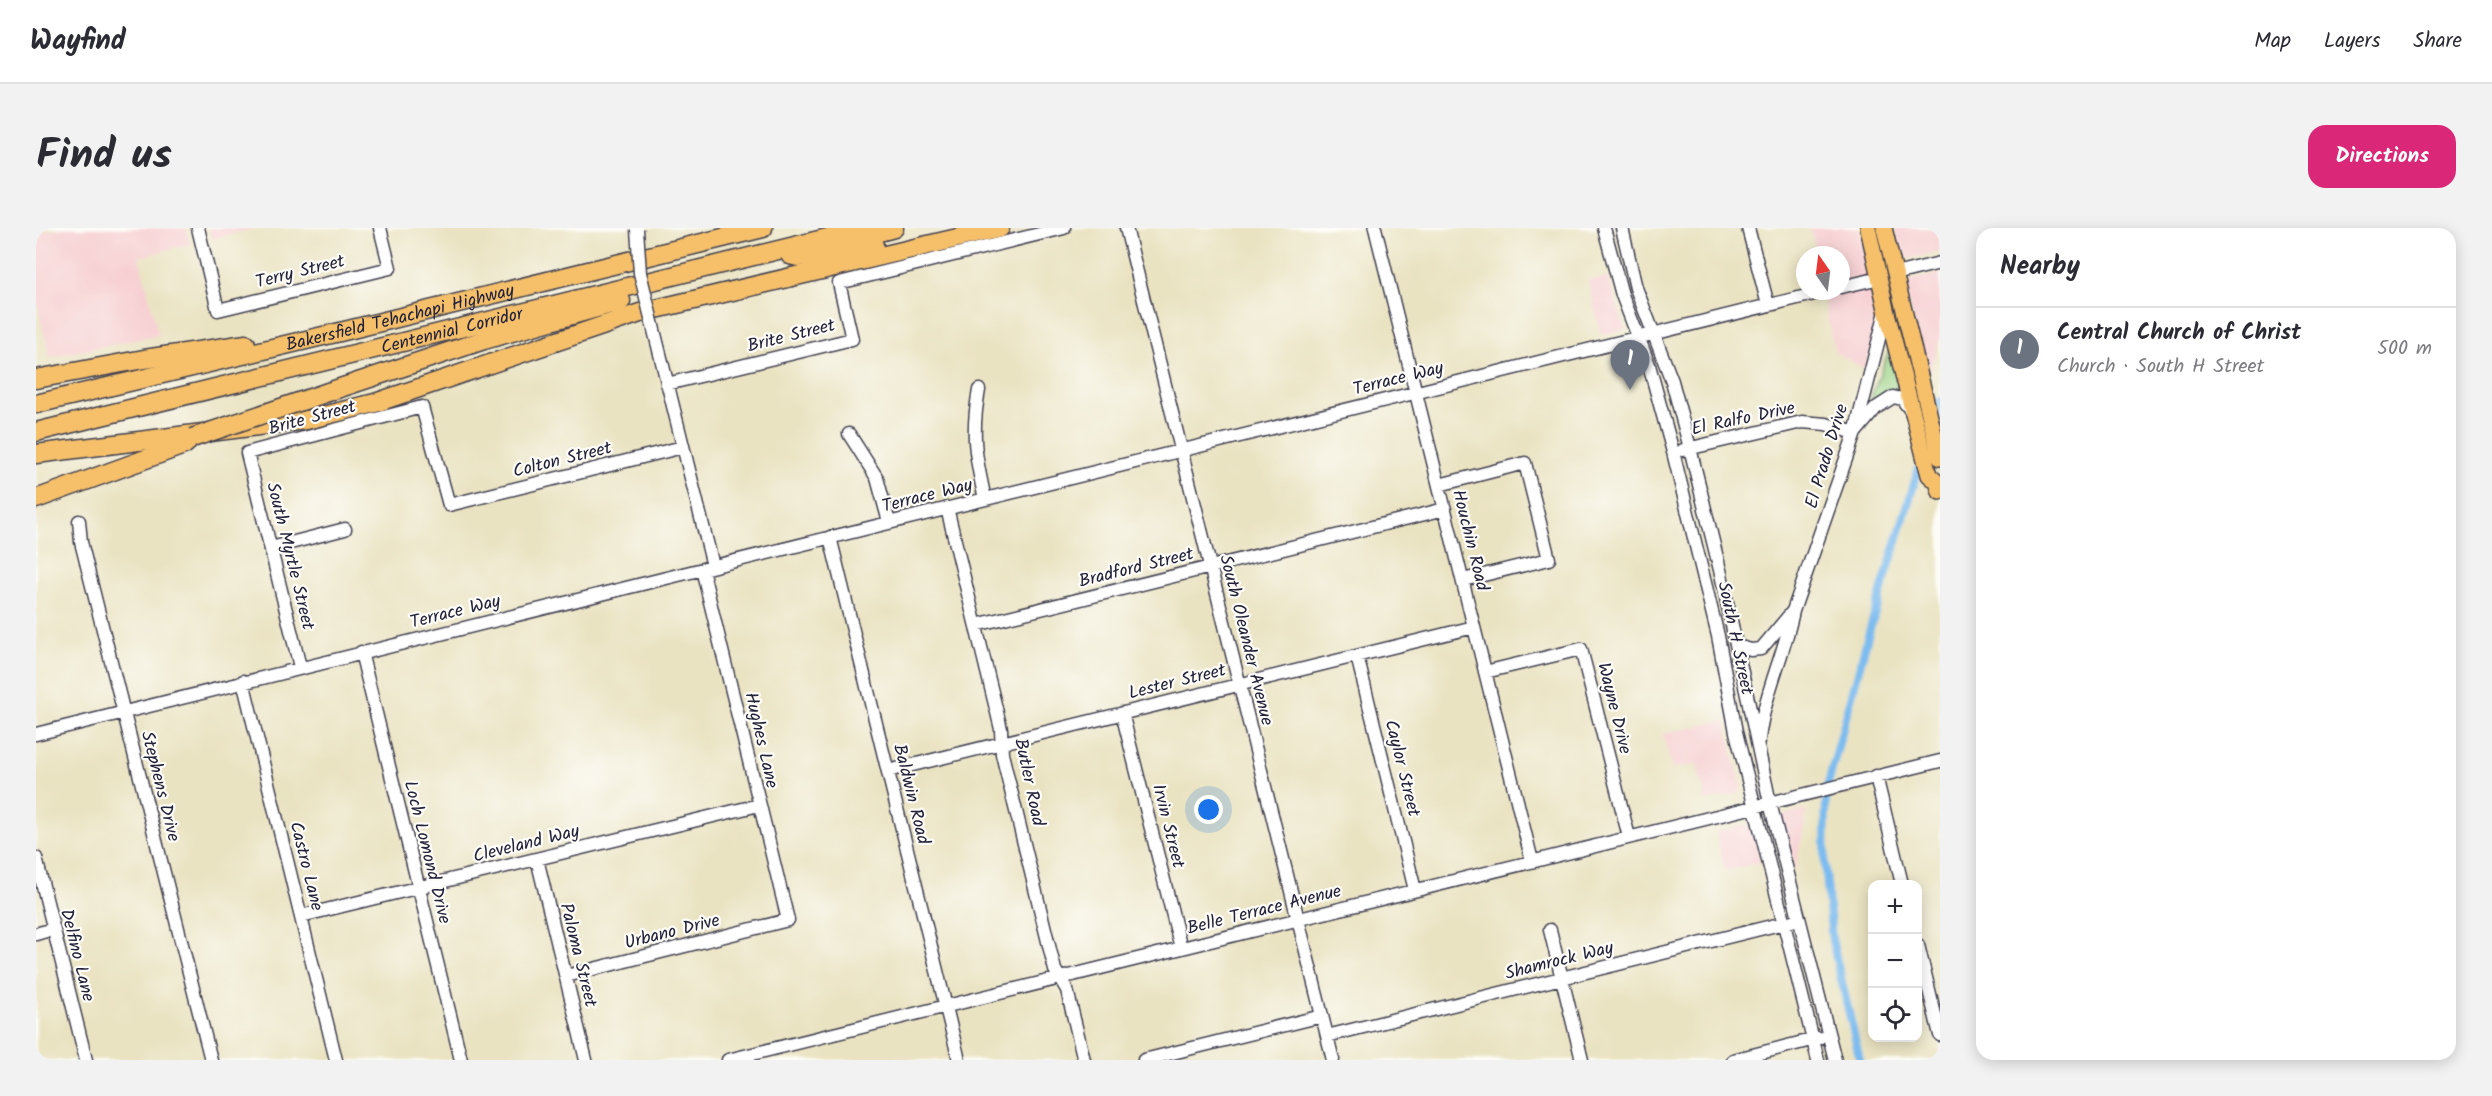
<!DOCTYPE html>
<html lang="en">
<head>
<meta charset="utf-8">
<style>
  body { margin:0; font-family:Kalam,sans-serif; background:#f2f2f3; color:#2b2b33 }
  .controls { position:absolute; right:18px; bottom:18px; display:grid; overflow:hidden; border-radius:12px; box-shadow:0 3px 15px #0003 }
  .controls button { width:54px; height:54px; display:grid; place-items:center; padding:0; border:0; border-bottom:2px solid #e1e1e2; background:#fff; color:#2b2b33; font:30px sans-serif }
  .compass { position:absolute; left:1760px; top:18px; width:54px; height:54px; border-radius:50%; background:#fff; box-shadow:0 3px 15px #0003; rotate:346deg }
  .you { position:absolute; left:1173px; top:582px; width:21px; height:21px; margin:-15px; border:4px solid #fff; border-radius:50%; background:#1a73e8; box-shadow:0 0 0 9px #1a73e833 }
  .badge { display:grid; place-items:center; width:39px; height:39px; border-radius:50%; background:#db2777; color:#fff; font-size:20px; font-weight:700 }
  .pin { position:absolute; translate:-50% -50px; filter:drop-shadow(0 2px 3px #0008) }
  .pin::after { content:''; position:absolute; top:32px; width:21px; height:18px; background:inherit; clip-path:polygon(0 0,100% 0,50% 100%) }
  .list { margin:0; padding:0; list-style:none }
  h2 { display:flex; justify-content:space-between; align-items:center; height:78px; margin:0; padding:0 24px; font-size:26px }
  h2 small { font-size:20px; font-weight:400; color:#7c7c81 }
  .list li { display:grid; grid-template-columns:39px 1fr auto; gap:18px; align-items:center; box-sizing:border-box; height:84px; padding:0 24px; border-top:2px solid #e1e1e2 }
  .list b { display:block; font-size:22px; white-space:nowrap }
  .list p { margin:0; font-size:20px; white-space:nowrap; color:#7c7c81 }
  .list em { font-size:20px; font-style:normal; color:#7c7c81 }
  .icon { flex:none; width:33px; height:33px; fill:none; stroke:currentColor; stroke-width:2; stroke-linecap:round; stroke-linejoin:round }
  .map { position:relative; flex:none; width:1904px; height:832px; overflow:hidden; border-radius:18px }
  header { display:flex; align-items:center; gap:36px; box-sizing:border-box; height:84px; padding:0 30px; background:#fff; border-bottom:2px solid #e1e1e2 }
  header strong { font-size:28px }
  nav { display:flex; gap:33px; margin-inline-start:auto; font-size:21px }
  .intro { display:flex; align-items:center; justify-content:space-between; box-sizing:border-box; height:144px; padding:0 36px }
  h1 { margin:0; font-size:42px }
  .button { padding:15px 27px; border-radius:18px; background:#db2777; color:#fff; font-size:21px; font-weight:700 }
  main { display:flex; gap:36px; padding:0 36px }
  aside { flex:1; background:#fff; border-radius:18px; box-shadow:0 3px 15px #0003 }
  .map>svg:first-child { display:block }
</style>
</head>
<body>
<header>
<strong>Wayfind</strong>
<nav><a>Map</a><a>Layers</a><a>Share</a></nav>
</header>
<div class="intro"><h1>Find us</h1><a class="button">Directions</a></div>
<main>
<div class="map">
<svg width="1904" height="832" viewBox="0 0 1904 832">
  <rect width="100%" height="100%" fill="#fdfcf7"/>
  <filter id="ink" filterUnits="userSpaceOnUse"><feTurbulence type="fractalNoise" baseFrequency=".0167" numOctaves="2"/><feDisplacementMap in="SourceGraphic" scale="12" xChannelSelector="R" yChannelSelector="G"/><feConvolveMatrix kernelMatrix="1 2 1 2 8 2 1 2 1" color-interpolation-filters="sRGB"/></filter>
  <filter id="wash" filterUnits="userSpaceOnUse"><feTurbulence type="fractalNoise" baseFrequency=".008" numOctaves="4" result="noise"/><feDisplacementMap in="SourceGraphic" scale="24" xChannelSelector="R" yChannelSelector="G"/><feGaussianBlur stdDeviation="1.35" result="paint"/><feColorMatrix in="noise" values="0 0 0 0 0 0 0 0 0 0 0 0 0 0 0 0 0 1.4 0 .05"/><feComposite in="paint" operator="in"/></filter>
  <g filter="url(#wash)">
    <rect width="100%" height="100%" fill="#eae3c2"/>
    <!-- built -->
    <path fill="#f7cfd2" d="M 26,0 L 150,0 L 154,16 L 103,29 L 123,107 L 14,129 L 0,72 L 0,6 Z
      M 173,0 L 219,0 L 176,11 Z
      M 1774,0 L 1824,0 L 1841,88 L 1840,106 L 1829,141 L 1799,124 L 1788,75 L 1787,63 L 1805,63 L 1805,27 L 1781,27 Z
      M 1859,0 L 1904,0 L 1904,23 L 1867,32 Z
      M 1904,45 L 1904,111 L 1891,151 L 1869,58 L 1873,53 Z
      M 1572,49 L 1589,101 L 1565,107 L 1552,53 Z
      M 1689,492 L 1706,560 L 1701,566 L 1670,573 L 1661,536 L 1636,541 L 1627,506 Z
      M 1771,582 L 1759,644 L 1744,594 L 1748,587 Z
      M 1710,597 L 1716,600 L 1725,634 L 1689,643 L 1680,604 Z"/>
    <!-- green -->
    <path fill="#9bd385" stroke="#5e7a60" stroke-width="1.5" d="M 1854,120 L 1863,158 L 1847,166 L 1827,190 Z"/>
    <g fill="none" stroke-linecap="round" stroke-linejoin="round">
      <!-- canal -->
      <path stroke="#7cbcf0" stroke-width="8" d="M 1898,192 L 1904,173
        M 1824,832 L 1796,712 L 1789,634 L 1790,563 L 1833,404 L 1886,230"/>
    </g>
  </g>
  <g filter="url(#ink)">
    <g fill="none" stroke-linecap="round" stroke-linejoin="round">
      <defs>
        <path id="minor" d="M 162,0 L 182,82 L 354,40 L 344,0
          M 1090,0 L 1297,832
          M 1339,0 L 1496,633
          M 1568,0 L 1586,67 L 1613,137 L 1637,224 L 1682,408 L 1700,504 L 1782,832
          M 1586,0 L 1600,60 L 1636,153 L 1654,220 L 1685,346 L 1734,575 L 1799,832
          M 1712,0 L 1732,77
          M 1859,46 L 1904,35
          M 1805,59 L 1844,50
          M 616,94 L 677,338
          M 631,156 L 816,111 L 803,55 L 1028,0
          M 943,162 C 935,206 939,227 949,271
          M 813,206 L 841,250 L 853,294
          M 1647,222 L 1766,194 L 1790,196 L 1819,205 L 1840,180 L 1857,169 L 1866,171 L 1875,183
          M 1403,257 L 1489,235 L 1513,331 L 1427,352
          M 911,280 L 965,501 L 966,526 L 1019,742 L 1031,762 L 1048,832
          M 43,293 L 45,314 L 175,832
          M 794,309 L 923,832
          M 235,320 L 309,301
          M 940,397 L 1409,281
          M 1701,418 L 1715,422 L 1725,421 L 1756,384
          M 325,424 L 425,832
          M 1321,428 L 1379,662
          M 264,439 L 211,225 L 386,179 L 413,277 L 647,219
          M 1449,444 L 1545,421 L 1593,609
          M 207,453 L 300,832
          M 1086,485 L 1145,720
          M 0,506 L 1790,63
          M 1723,511 C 1728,467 1748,427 1757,383 L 1819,205 L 1850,83
          M 852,543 L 1438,399
          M 1840,548 L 1866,656
          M 0,630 L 50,832
          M 501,631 L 550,832
          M 265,688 L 723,577
          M 1514,702 L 1546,832
          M 0,706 L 17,701
          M 1882,717 L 1904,807
          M 530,748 L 752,692 L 666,341
          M 1291,808 L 1756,693
          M 692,832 L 1904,533
          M 1108,832 L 1286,788
          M 1697,832 L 1783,810"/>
        <path id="major" d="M 1832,0 L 1850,81 L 1893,247 L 1901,254 L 1904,264
          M 1848,0 L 1904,230"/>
        <g id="highway">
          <path d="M 820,10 L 858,0"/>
          <path d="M 754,27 L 762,29 L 838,17"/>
          <path d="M 0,151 L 108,131 L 210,116"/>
          <path d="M 292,164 L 448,112 L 585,73"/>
          <path id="s1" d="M 0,176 L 304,104 L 727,0"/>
          <path id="s2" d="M 0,204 L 832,0"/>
          <path d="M 0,226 L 270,192 L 339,175 L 607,84 L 964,0"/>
          <path d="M 0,271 L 148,217 L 156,210"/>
        </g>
      </defs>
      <!-- minor casing -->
      <use href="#minor" stroke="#403f4f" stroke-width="15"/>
      <!-- major casing -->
      <use href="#major" stroke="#403f4f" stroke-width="18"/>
      <!-- highway casing -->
      <use href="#highway" stroke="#403f4f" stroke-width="21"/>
      <!-- minor -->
      <use href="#minor" stroke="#fff" stroke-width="12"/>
      <!-- major -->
      <use href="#major" stroke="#f6c06b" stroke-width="15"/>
      <!-- highway -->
      <use href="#highway" stroke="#f6c06b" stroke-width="18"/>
      <defs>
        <path id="minor-bridge" d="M 601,1 L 604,45 L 616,94"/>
        <path id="highway-bridge" d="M 156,210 L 292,164"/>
      </defs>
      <!-- minor-bridge casing -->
      <use href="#minor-bridge" stroke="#403f4f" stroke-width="15" stroke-linecap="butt"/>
      <!-- highway-bridge casing -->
      <use href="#highway-bridge" stroke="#403f4f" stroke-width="21" stroke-linecap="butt"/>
      <!-- minor-bridge -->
      <use href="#minor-bridge" stroke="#fff" stroke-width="12"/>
      <!-- highway-bridge -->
      <use href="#highway-bridge" stroke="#f6c06b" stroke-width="18"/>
    </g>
  </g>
  <g text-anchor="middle" stroke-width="4.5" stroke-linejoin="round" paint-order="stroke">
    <!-- street labels -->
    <g font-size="18" fill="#22223b" stroke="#fdfcf7">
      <text transform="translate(264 43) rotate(-14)" y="6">Terry Street</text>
      <text dy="6" stroke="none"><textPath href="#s1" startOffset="374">Bakersfield Tehachapi Highway</textPath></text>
      <text dy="6" stroke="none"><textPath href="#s2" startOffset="428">Centennial Corridor</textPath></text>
      <text transform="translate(755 107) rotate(-14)" y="6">Brite Street</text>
      <text transform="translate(1362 150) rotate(-14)" y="6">Terrace Way</text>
      <text transform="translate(276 189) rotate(-15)" y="6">Brite Street</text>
      <text transform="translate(1707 190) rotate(-12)" y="6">El Ralfo Drive</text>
      <text transform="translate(1790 228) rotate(-73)" y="6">El Prado Drive</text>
      <text transform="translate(526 231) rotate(-14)" y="6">Colton Street</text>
      <text transform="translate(891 267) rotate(-14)" y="6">Terrace Way</text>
      <text transform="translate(1435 312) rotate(76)" y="6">Houchin Road</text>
      <text transform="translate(255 328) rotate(76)" y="6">South Myrtle Street</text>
      <text transform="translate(1100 339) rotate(-14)" y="6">Bradford Street</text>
      <text transform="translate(419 383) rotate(-14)" y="6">Terrace Way</text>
      <text transform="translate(1700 410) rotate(78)" y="6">South H Street</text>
      <text transform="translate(1211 412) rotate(76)" y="6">South Oleander Avenue</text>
      <text transform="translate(1141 453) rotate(-14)" y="6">Lester Street</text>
      <text transform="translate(1579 480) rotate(76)" y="6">Wayne Drive</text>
      <text transform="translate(726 512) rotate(77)" y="6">Hughes Lane</text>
      <text transform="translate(1367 540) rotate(76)" y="6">Caylor Street</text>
      <text transform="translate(994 554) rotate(78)" y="6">Butler Road</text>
      <text transform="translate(125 558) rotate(76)" y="6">Stephens Drive</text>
      <text transform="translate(876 566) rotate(76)" y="6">Baldwin Road</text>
      <text transform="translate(1133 598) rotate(76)" y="6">Irvin Street</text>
      <text transform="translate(490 615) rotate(-14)" y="6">Cleveland Way</text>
      <text transform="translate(392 624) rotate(76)" y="6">Loch Lomond Drive</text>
      <text transform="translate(271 638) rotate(76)" y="6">Castro Lane</text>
      <text transform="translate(1228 681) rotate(-14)" y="6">Belle Terrace Avenue</text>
      <text transform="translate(636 703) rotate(-14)" y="6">Urbano Drive</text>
      <text transform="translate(42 727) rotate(76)" y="6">Delfino Lane</text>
      <text transform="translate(543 727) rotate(76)" y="6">Paloma Street</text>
      <text transform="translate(1523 732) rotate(-14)" y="6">Shamrock Way</text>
    </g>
  </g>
</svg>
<div class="controls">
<button>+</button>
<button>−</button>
<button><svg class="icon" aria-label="locate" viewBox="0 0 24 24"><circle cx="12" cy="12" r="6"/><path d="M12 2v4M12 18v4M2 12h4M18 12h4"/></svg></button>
</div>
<svg class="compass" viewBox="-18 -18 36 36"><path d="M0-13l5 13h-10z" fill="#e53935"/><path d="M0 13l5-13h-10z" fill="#7c7c81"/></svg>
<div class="you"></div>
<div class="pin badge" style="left:1594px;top:162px;background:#6b7280">1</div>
</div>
<aside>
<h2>Nearby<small></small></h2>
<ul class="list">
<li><span class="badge" style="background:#6b7280">1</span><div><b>Central Church of Christ</b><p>Church · South H Street</p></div><em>500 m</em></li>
</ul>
</aside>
</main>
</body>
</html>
